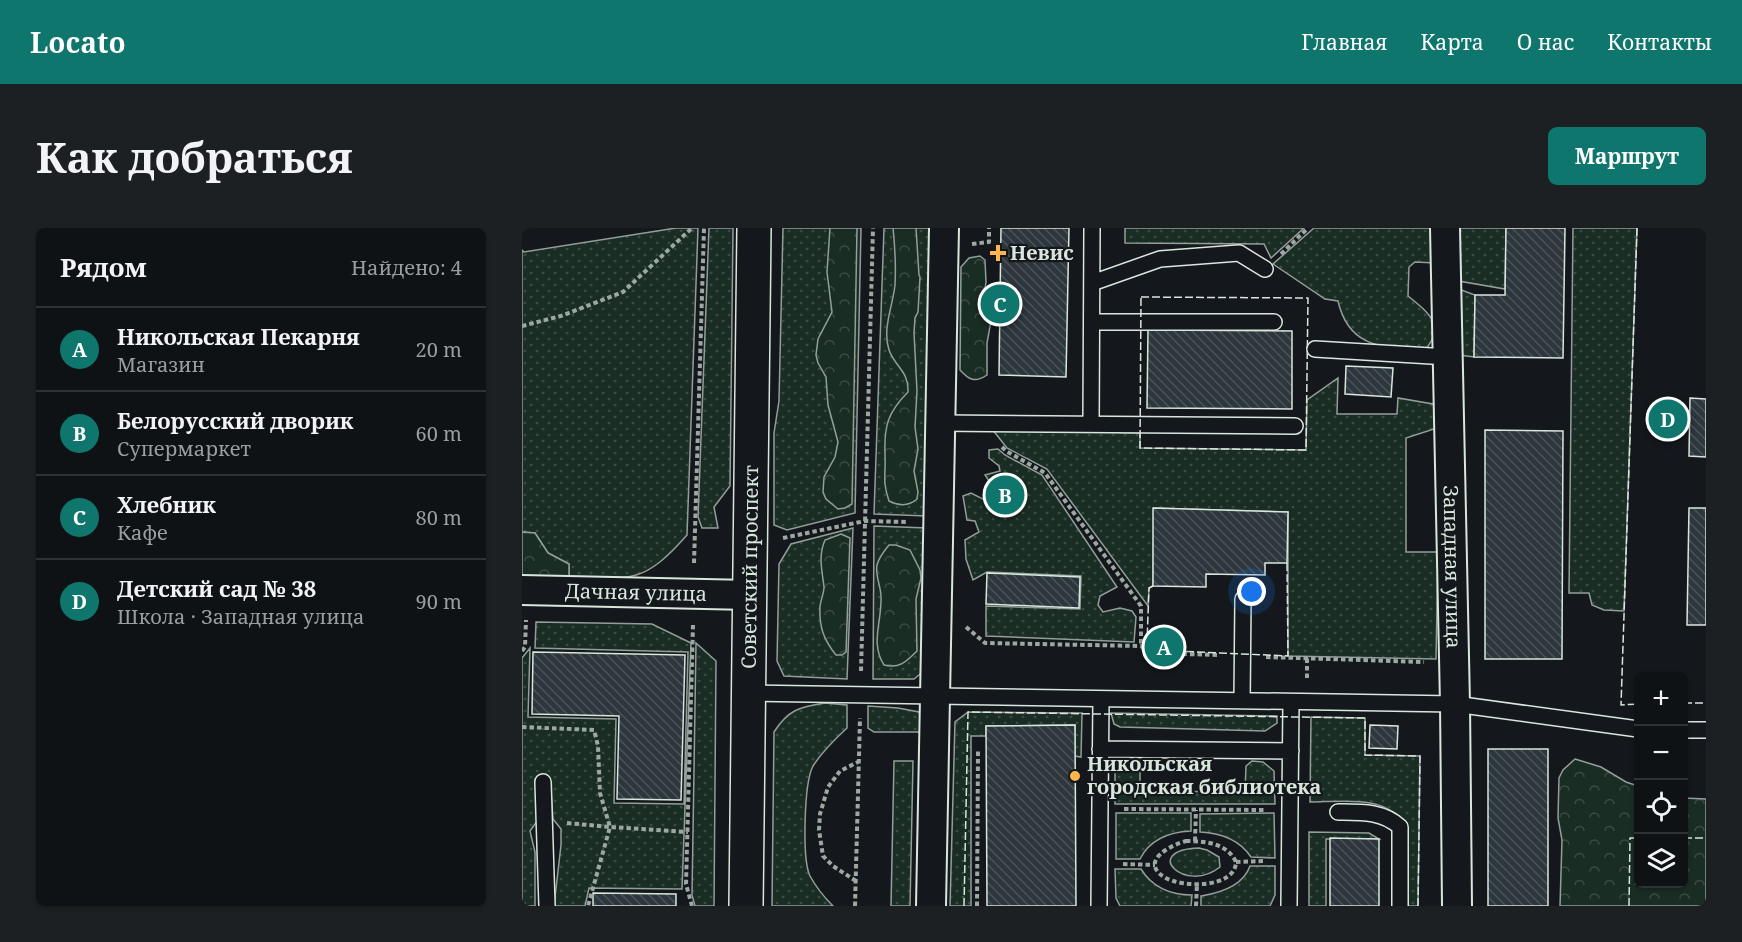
<!DOCTYPE html>
<html lang="ru">
<head>
<meta charset="utf-8">
<style>
  body { margin:0; font-family:"Noto Serif",serif; background:#1d2022; color:#f1f3f6 }
  .controls { position:absolute; right:18px; bottom:18px; display:grid; overflow:hidden; border-radius:9px; box-shadow:0 2px 4px #0004 }
  .controls button { width:54px; height:54px; display:grid; place-items:center; padding:0; border:0; border-bottom:2px solid #2f3234; background:#0f1215; color:#f1f3f6; font:30px sans-serif }
  .you { position:absolute; left:730px; top:364px; width:21px; height:21px; margin:-15px; border:4px solid #fff; border-radius:50%; background:#1a73e8; box-shadow:0 0 0 9px #1a73e833 }
  .badge { display:grid; place-items:center; width:39px; height:39px; border-radius:50%; background:#0f766e; color:#fff; font-size:20px; font-weight:700 }
  .pin { position:absolute; translate:-50% -50%; border:3px solid #fff; box-shadow:0 2px 6px #0006 }
  .list { margin:0; padding:0; list-style:none }
  h2 { display:flex; justify-content:space-between; align-items:center; height:78px; margin:0; padding:0 24px; font-size:26px }
  h2 small { font-size:20px; font-weight:400; color:#9b9ea0 }
  .list li { display:grid; grid-template-columns:39px 1fr auto; gap:18px; align-items:center; box-sizing:border-box; height:84px; padding:0 24px; border-top:2px solid #2f3234 }
  .list b { display:block; font-size:22px; white-space:nowrap }
  .list p { margin:0; font-size:20px; white-space:nowrap; color:#9b9ea0 }
  .list em { font-size:20px; font-style:normal; color:#9b9ea0 }
  .icon { flex:none; width:33px; height:33px; fill:none; stroke:currentColor; stroke-width:2; stroke-linecap:round; stroke-linejoin:round }
  .map { position:relative; flex:none; width:1184px; height:678px; overflow:hidden; border-radius:9px }
  header { display:flex; align-items:center; gap:36px; box-sizing:border-box; height:84px; padding:0 30px; background:#0f766e; color:#fff }
  header strong { font-size:28px }
  nav { display:flex; gap:33px; margin-inline-start:auto; font-size:21px }
  .intro { display:flex; align-items:center; justify-content:space-between; box-sizing:border-box; height:144px; padding:0 36px }
  h1 { margin:0; font-size:42px }
  .button { padding:15px 27px; border-radius:9px; background:#0f766e; color:#fff; font-size:21px; font-weight:700 }
  main { display:flex; gap:36px; padding:0 36px }
  aside { flex:1; background:#0f1215; border-radius:9px; box-shadow:0 2px 4px #0004 }
  .map>svg:first-child { display:block }
</style>
</head>
<body>
<header>
<strong>Locato</strong>
<nav><a>Главная</a><a>Карта</a><a>О нас</a><a>Контакты</a></nav>
</header>
<div class="intro"><h1>Как добраться</h1><a class="button">Маршрут</a></div>
<main>
<aside>
<h2>Рядом<small>Найдено: 4</small></h2>
<ul class="list">
<li><span class="badge">A</span><div><b>Никольская Пекарня</b><p>Магазин</p></div><em>20 m</em></li>
<li><span class="badge">B</span><div><b>Белорусский дворик</b><p>Супермаркет</p></div><em>60 m</em></li>
<li><span class="badge">C</span><div><b>Хлебник</b><p>Кафе</p></div><em>80 m</em></li>
<li><span class="badge">D</span><div><b>Детский сад № 38</b><p>Школа · Западная улица</p></div><em>90 m</em></li>
</ul>
</aside>
<div class="map">
<svg width="1184" height="678" viewBox="0 0 1184 678">
  <defs>
    <pattern id="grass-dots" width="8" height="8" patternUnits="userSpaceOnUse" patternTransform="scale(1.5)"><rect width="8" height="8" fill="#1a2d24"/><path d="M2 2h.1M6 6h.1" fill="none" stroke="#3b4b43" stroke-width="1.8" stroke-linecap="round"/></pattern>
    <pattern id="forest-crowns" width="20" height="18" patternUnits="userSpaceOnUse" patternTransform="scale(1.5)"><rect width="20" height="18" fill="#1a2d24"/><path d="M2 6a3 3 0 1 1 6 0M12 15a3 3 0 1 1 6 0" fill="none" stroke="#3b4b43"/></pattern>
    <pattern id="building-back-hatch" width="6" height="6" patternUnits="userSpaceOnUse" patternTransform="scale(1.5)"><rect width="6" height="6" fill="#2c363c"/><path d="M-1 5l2 2M0 0l6 6M5-1l2 2" fill="none" stroke="#4a5358"/></pattern>
  </defs>
  <rect width="100%" height="100%" fill="#14181c"/>
  <!-- grass -->
  <path fill="url(#grass-dots)" stroke="#939e99" stroke-width="1.5" d="M 154,0 L 176,0 L 165,307 C 122,356 108,352 47,349 L 47,336 L 26,325 L 13,305 L 0,304 L 0,22 L 2,24 Z
    M 187,0 L 211,0 L 208,258 L 192,279 L 196,300 L 180,300 L 176,289 Z
    M 261,0 L 339,0 L 333,285 L 265,302 L 252,297 L 252,205 L 257,173 Z
    M 362,0 L 408,0 L 405,288 L 352,286 Z
    M 603,0 L 782,0 L 749,30 L 742,16 L 603,15 Z
    M 792,0 L 911,0 L 913,35 L 893,34 L 887,39 L 886,68 C 906,84 925,98 902,123 C 862,119 827,121 816,73 L 803,71 L 751,36 Z
    M 931,0 L 984,0 L 983,61 L 931,52 Z
    M 1051,0 L 1115,0 L 1102,383 L 1082,382 L 1070,377 L 1067,365 L 1047,365 Z
    M 931,59 L 953,67 L 952,129 L 937,127 Z
    M 816,150 L 815,186 L 875,186 L 876,170 L 911,176 L 917,186 L 915,200 L 884,210 L 884,324 L 916,324 L 914,431 L 766,428 L 766,284 L 632,280 L 631,358 L 627,360 L 626,378 L 525,241 L 485,220 L 470,201 L 618,205 L 618,220 L 784,222 L 785,172 Z
    M 476,221 L 483,227 L 520,247 L 595,359 L 578,368 L 576,377 L 581,384 L 598,380 L 610,383 L 614,389 L 612,414 L 464,408 L 464,378 L 558,381 L 559,348 L 465,344 L 451,352 L 444,331 L 443,312 L 457,304 L 453,293 L 445,292 L 441,268 L 449,265 L 467,274 L 467,281 L 499,280 L 499,253 L 467,253 L 463,247 L 478,243 L 477,238 L 467,230 L 467,222 Z
    M 352,298 L 405,300 L 402,443 L 392,451 L 351,451 Z
    M 331,300 L 325,451 L 262,448 L 255,433 L 257,336 L 269,316 Z
    M 14,394 L 130,396 L 169,415 L 160,661 L 67,660 L 63,678 L 32,678 L 39,617 L 39,601 L 31,591 L 28,551 L 15,550 L 16,592 L 8,603 L 13,624 L 13,678 L 0,678 L 0,430 L 8,420 L 6,489 L 94,491 L 92,575 L 162,576 L 166,424 L 13,420 Z
    M 174,415 L 194,433 L 192,678 L 173,678 L 170,667 Z
    M 303,475 L 325,477 L 325,500 C 313,511 300,524 291,538 C 282,555 280,631 288,648 C 294,659 302,669 311,678 L 250,678 L 252,504 C 266,482 277,479 303,475 Z
    M 346,478 L 376,480 L 397,484 L 399,490 L 399,504 L 352,504 L 346,500 Z
    M 446,484 L 560,485 L 559,529 L 553,528 L 553,497 L 464,498 L 464,508 L 449,508 L 449,678 L 428,678 L 433,494 Z
    M 589,485 L 755,488 L 755,495 L 743,503 L 598,499 L 592,496 Z
    M 789,489 L 843,490 L 843,527 L 898,528 L 896,678 L 883,678 L 883,601 C 871,565 818,574 788,574 Z
    M 372,533 L 391,533 L 388,678 L 369,678 Z
    M 730,533 L 741,534 L 752,543 L 753,576 L 593,576 L 593,544 L 598,538 L 618,537 L 618,563 L 723,564 L 724,538 Z
    M 594,585 L 669,585 L 669,603 C 647,604 628,611 618,631 L 594,631 Z
    M 752,585 L 753,630 L 729,629 C 717,611 699,605 678,604 L 678,586 Z
    M 787,604 L 847,605 L 857,611 L 804,611 L 804,678 L 787,678 Z
    M 677,620 L 685,622 L 697,629 L 698,639 C 663,667 618,622 677,620 Z
    M 728,638 L 753,638 L 753,667 L 748,678 L 679,678 L 679,668 C 698,665 721,658 728,638 Z
    M 593,641 L 619,641 C 630,659 649,667 670,667 L 669,678 L 598,678 L 594,670 Z"/>
  <!-- forest -->
  <path fill="url(#forest-crowns)" stroke="#939e99" stroke-width="1.5" d="M 308,0 L 335,0 L 330,276 L 323,280 L 316,281 L 304,271 L 301,264 L 302,249 L 313,229 L 316,214 L 306,177 L 304,149 L 296,135 L 294,127 L 296,111 L 310,84 L 305,44 Z
    M 371,0 L 394,0 L 397,47 L 398,49 L 396,84 L 393,90 L 392,105 L 395,163 L 393,199 L 396,221 L 392,243 L 396,264 L 395,271 C 387,278 377,278 367,273 C 360,252 364,248 363,227 C 362,199 365,185 386,164 C 387,143 373,139 367,122 C 360,101 371,77 373,57 C 374,38 373,19 371,0 Z
    M 458,28 L 463,32 L 464,54 L 462,68 L 469,93 L 465,115 L 465,147 C 453,155 447,152 438,142 L 439,39 L 447,30 Z
    M 0,304 L 13,305 L 26,325 L 47,336 L 47,349 L 0,349 Z
    M 319,306 L 328,310 L 324,424 L 320,427 L 314,427 C 301,411 297,398 298,378 C 299,371 302,365 302,359 C 300,342 296,328 303,312 Z
    M 367,317 L 374,317 L 388,322 L 398,342 L 399,350 L 394,371 L 395,423 C 384,434 377,441 362,437 C 348,415 360,394 359,369 C 359,358 353,348 355,337 C 357,329 362,323 367,317 Z
    M 1053,531 L 1079,539 L 1104,554 L 1116,558 L 1116,656 L 1162,656 L 1162,570 L 1184,571 L 1184,678 L 1038,678 L 1040,612 L 1036,590 L 1037,550 L 1041,542 Z"/>
  <!-- building -->
  <path fill="url(#building-back-hatch)" stroke="#d8e6dc" stroke-width="1.5" d="M 479,0 L 547,0 L 544,149 L 477,147 Z
    M 984,0 L 1043,0 L 1041,130 L 952,129 L 953,67 L 983,67 Z
    M 626,102 L 770,103 L 770,181 L 625,180 Z
    M 824,138 L 871,140 L 869,169 L 823,166 Z
    M 1168,170 L 1184,171 L 1184,229 L 1167,228 Z
    M 963,202 L 1041,203 L 1040,431 L 963,431 Z
    M 468,254 L 498,254 L 498,280 L 468,280 Z
    M 631,280 L 766,284 L 765,335 L 743,335 L 743,347 L 684,346 L 684,359 L 631,358 Z
    M 1167,280 L 1184,280 L 1184,397 L 1165,397 Z
    M 465,345 L 558,349 L 557,380 L 464,376 Z
    M 632,415 L 653,415 L 653,423 L 632,423 Z
    M 11,424 L 163,427 L 159,572 L 95,571 L 97,488 L 10,486 Z
    M 553,497 L 554,678 L 465,678 L 464,498 Z
    M 848,497 L 876,498 L 875,521 L 847,520 Z
    M 966,521 L 1026,521 L 1026,678 L 966,678 Z
    M 808,610 L 857,611 L 857,678 L 808,678 Z
    M 71,665 L 154,666 L 154,678 L 71,678 Z"/>
  <g fill="none" stroke-linecap="round" stroke-linejoin="round">
    <defs>
      <path id="service" d="M 570,55 L 638,31 L 717,25 L 743,41
        M 570,94 L 752,94
        M 793,121 L 926,129
        M 418,195 L 773,198
        M 569,196 L 570,0
        M 227,465 L 933,476 L 1116,501
        M 720,473 L 721,371
        M 1162,502 L 1184,502
        M 578,521 L 769,523
        M 21,554 L 25,678
        M 816,584 C 839,584 861,583 878,599 L 878,678
        M 577,678 L 579,471
        M 767,678 L 769,474"/>
      <g id="minor">
        <path id="s1" d="M 923,0 L 933,476 L 935,678"/>
        <path id="s2" d="M 0,362 L 228,367"/>
        <path d="M 409,678 L 422,0"/>
      </g>
      <g id="secondary">
        <path id="s3" d="M 224,678 L 232,0"/>
      </g>
    </defs>
    <!-- service casing -->
    <use href="#service" stroke="#d8e6dc" stroke-width="18"/>
    <!-- minor casing -->
    <use href="#minor" stroke="#d8e6dc" stroke-width="32"/>
    <!-- secondary casing -->
    <use href="#secondary" stroke="#d8e6dc" stroke-width="36"/>
    <!-- path -->
    <path stroke="#9da8a2" stroke-width="4" stroke-dasharray="4.5 3" stroke-linecap="butt" d="M 450,16 L 467,14 L 467,0
      M 759,26 L 786,0
      M 0,98 L 39,88 L 101,64 L 170,0
      M 480,219 L 484,223 L 523,245 L 619,378 L 619,418
      M 261,310 L 343,293 L 386,294
      M 172,335 L 182,0
      M 444,399 L 463,415 L 619,418 L 627,425 L 698,427
      M 0,423 L 3,419 L 4,392
      M 744,429 L 902,434
      M 339,443 L 351,0
      M 785,450 L 785,430
      M 0,499 L 72,502 L 76,518 L 78,565 L 88,599 L 166,604
      M 602,581 L 744,582
      M 45,595 L 88,599 L 66,678
      M 664,613 C 683,613 705,615 714,634 C 713,661 659,660 642,649 C 617,633 649,617 664,613 Z
      M 673,613 L 674,582
      M 714,634 L 743,633
      M 601,636 L 633,637
      M 334,653 L 311,638 L 301,628 L 297,602 L 298,586 L 306,559 L 318,543 L 336,534
      M 170,678 L 164,656 L 171,397
      M 333,678 L 338,490
      M 455,678 L 456,522
      M 674,678 L 675,656"/>
    <!-- service -->
    <use href="#service" stroke="#14181c" stroke-width="15"/>
    <!-- minor -->
    <use href="#minor" stroke="#14181c" stroke-width="28"/>
    <!-- secondary -->
    <use href="#secondary" stroke="#14181c" stroke-width="33"/>
    <!-- fence -->
    <path stroke="#d8e6dc" stroke-width="1.5" stroke-dasharray="8 3" stroke-linecap="butt" d="M 1115,0 L 1099,477 L 1116,476
      M 619,69 L 786,70 L 784,222 L 618,220 Z
      M 631,358 L 627,360 L 625,414 L 635,414
      M 650,415 L 655,415 L 655,423 L 766,428 L 765,335
      M 1162,475 L 1184,475
      M 1162,610 L 1184,610
      M 442,678 L 446,484 L 843,490 L 843,527 L 898,528 L 896,678
      M 1107,678 L 1108,610 L 1116,610"/>
  </g>
  <!-- markers -->
  <g fill="#ffb74d" stroke="#14181c" stroke-width="2">
    <path d="M473 16h6v6h6v6h-6v6h-6v-6h-6v-6h6z"/>
    <circle cx="553" cy="548" r="6"/>
  </g>
  <g text-anchor="middle" stroke-width="4.5" stroke-linejoin="round" paint-order="stroke">
    <!-- poi labels -->
    <g font-size="20" font-weight="bold" fill="#d8e6dc" stroke="#14181c" text-anchor="start">
      <text x="488" y="32">Невис</text>
      <text x="565" y="543">Никольская<tspan x="565" dy="23">городская библиотека</tspan></text>
    </g>
    <!-- street labels -->
    <g font-size="20" fill="#d8e6dc" stroke="#14181c">
      <text dy="7" stroke="none"><textPath href="#s3" startOffset="339">Советский проспект</textPath></text>
      <text dy="7" stroke="none"><textPath href="#s1" startOffset="339">Западная улица</textPath></text>
      <text dy="7" stroke="none"><textPath href="#s2" startOffset="114">Дачная улица</textPath></text>
    </g>
  </g>
</svg>
<div class="controls">
<button>+</button>
<button>−</button>
<button><svg class="icon" aria-label="locate" viewBox="0 0 24 24"><circle cx="12" cy="12" r="6"/><path d="M12 2v4M12 18v4M2 12h4M18 12h4"/></svg></button>
<button><svg class="icon" aria-label="layers" viewBox="0 0 24 24"><path d="M12 4l9 5-9 5-9-5zM3 14l9 5 9-5"/></svg></button>
</div>
<div class="you"></div>
<div class="pin badge" style="left:642px;top:419px">A</div>
<div class="pin badge" style="left:483px;top:267px">B</div>
<div class="pin badge" style="left:478px;top:76px">C</div>
<div class="pin badge" style="left:1146px;top:191px">D</div>
</div>
</main>
</body>
</html>
